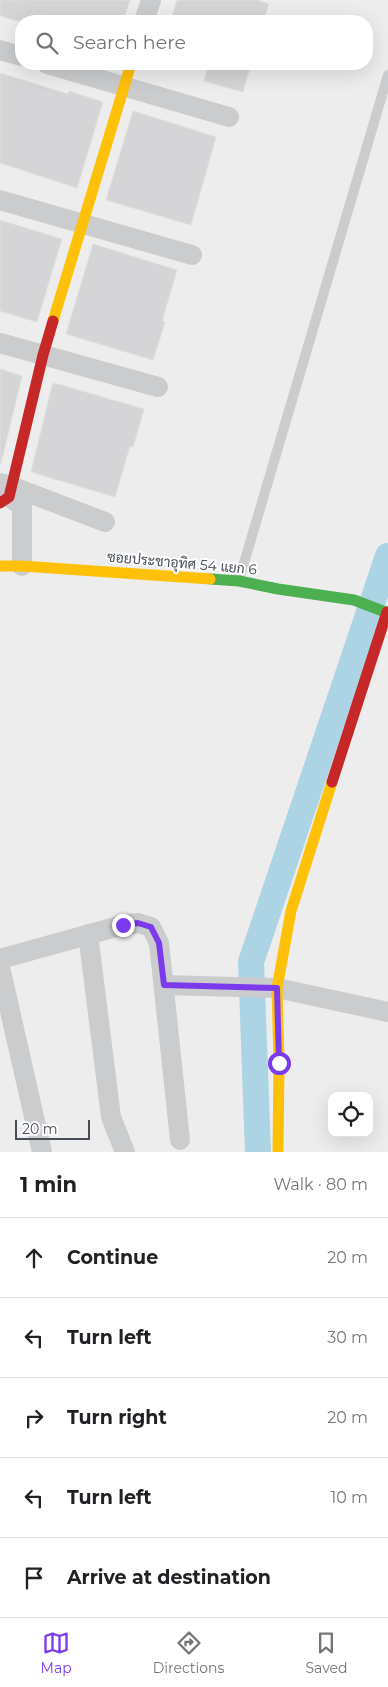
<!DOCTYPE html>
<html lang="en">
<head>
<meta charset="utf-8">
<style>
  body { margin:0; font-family:Montserrat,Sarabun,sans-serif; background:#f6f6f6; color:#202124 }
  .controls { position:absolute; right:15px; bottom:15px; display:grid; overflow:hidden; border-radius:10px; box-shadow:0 5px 20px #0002 }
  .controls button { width:45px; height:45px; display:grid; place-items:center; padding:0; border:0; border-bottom:1px solid #e0e0e0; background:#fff; color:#202124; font:25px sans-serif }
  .scale { position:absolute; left:15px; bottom:12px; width:75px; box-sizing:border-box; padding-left:5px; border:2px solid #474e57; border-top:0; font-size:14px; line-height:18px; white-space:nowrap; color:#474e57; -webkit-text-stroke:4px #fff; paint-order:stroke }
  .stop { position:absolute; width:15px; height:15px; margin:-11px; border:4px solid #7c3aed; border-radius:50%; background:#fff }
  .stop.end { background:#7c3aed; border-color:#fff; box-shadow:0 1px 5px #0008 }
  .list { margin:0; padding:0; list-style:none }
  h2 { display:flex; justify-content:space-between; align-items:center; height:65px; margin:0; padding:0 20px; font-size:21px }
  h2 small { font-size:16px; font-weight:400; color:#757577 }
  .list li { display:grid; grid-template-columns:32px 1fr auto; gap:15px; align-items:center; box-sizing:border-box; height:80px; padding:0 20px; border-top:1px solid #e0e0e0 }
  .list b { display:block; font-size:19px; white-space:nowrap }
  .list em { font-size:16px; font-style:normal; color:#757577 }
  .icon { flex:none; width:28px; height:28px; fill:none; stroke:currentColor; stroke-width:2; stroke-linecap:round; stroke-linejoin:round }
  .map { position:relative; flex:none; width:388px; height:1152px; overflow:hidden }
  .search { position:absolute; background:#fff; box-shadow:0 5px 20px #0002; left:15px; right:15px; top:15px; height:55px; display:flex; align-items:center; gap:12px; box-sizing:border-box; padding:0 18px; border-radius:20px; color:#757577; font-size:19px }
  .sheet { height:465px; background:#fff }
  nav { display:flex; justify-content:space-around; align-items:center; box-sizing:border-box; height:70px; border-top:1px solid #e0e0e0; background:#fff; font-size:14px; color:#757577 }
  nav a { display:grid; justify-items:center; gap:2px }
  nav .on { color:#7c3aed }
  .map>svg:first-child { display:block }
</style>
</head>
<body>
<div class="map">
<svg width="388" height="1152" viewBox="0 0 388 1152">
  <rect width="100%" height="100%" fill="#eeeded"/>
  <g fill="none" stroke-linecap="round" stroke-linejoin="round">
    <!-- canal -->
    <path stroke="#acd4e5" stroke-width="26" d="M 258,1152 L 251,962 L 388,556"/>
  </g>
  <!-- building -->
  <path fill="#d5d5d7" stroke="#dfdfe0" d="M 0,0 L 130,0 L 123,21 L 17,21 L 0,16 Z
    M 177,0 L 257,0 L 269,4 L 263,21 L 190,21 L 172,16 Z
    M 209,64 L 251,64 L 243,92 L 204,81 Z
    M 0,73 L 68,94 L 69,91 L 103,102 L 77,188 L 0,163 Z
    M 133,111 L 216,137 L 191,225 L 106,200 Z
    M 0,220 L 62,239 L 37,322 L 0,311 Z
    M 93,244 L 177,270 L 162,321 L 165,322 L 153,360 L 66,334 Z
    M 0,369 L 22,376 L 1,463 L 0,463 Z
    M 54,383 L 144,409 L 133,447 L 130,446 L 115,497 L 31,472 L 52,386 Z"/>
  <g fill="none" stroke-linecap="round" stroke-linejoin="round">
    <!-- lane -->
    <path stroke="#caccce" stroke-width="10" d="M 239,580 L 388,75"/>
    <!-- street -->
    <path stroke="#caccce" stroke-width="20" d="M 144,21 L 151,0
      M 0,50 L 21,56
      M 47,64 L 229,117
      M 0,200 L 192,255
      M 0,343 L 158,387
      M 0,483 L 11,486 L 105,522
      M 9,497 L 22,506 L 22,566
      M 88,934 L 111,1117 L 125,1152
      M 0,959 L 123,925 L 138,923 L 151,927 L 159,943 L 180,1140
      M 0,967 L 42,1152
      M 164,985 L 277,988 L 388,1012"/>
    <!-- fast -->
    <path stroke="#4caf50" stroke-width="11" d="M 210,579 L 239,581 L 278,589 L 354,600 L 388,613"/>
    <!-- slow -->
    <path stroke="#ffc107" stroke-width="11" d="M 53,321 L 131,64
      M 0,566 L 22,566 L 210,579
      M 278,1152 L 279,1063 L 277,988 L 291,911 L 332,782"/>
    <!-- jam -->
    <path stroke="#c62828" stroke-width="11" d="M 0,503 L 9,497 L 43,355 L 53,321
      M 332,782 L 387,612"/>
  </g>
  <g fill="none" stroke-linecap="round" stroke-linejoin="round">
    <!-- route -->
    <path stroke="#7c3aed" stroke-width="6" d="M 123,925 L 138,923 L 151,927 L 159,943 L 164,985 L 277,988 L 279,1063"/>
  </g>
  <g text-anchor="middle" stroke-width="4" stroke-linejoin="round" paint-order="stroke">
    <!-- street labels -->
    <g font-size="14" fill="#474e57" stroke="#fff">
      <text transform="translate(182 563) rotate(5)" y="5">ซอยประชาอุทิศ 54 แยก 6</text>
    </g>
  </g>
</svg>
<div class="controls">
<button><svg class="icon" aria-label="locate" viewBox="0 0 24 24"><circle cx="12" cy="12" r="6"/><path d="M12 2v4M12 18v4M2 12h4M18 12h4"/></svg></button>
</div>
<div class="scale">20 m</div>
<div class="stop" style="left:279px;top:1063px"></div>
<div class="stop end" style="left:123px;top:925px"></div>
<div class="search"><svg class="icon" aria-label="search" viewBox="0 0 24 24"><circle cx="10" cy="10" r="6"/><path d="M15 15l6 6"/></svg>Search here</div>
</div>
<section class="sheet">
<h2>1 min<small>Walk · 80 m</small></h2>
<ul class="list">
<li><svg class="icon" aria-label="ahead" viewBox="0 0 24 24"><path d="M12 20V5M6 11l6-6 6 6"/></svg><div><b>Continue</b></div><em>20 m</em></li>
<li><svg class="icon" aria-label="left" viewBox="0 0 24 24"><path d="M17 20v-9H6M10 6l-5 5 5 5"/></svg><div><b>Turn left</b></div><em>30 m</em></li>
<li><svg class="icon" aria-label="right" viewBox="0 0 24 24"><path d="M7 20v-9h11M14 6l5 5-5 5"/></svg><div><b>Turn right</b></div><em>20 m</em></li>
<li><svg class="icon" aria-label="left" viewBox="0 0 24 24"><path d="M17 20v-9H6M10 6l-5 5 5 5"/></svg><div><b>Turn left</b></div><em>10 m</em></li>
<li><svg class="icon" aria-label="arrive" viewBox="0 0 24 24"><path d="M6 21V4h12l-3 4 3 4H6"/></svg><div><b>Arrive at destination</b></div></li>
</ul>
</section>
<nav>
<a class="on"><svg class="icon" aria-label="map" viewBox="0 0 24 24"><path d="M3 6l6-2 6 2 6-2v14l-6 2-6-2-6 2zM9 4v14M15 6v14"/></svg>Map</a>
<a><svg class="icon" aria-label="directions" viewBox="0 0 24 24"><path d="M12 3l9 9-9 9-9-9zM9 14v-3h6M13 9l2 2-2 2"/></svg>Directions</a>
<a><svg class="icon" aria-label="saved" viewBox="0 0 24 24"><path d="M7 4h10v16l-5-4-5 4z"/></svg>Saved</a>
</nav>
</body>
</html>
